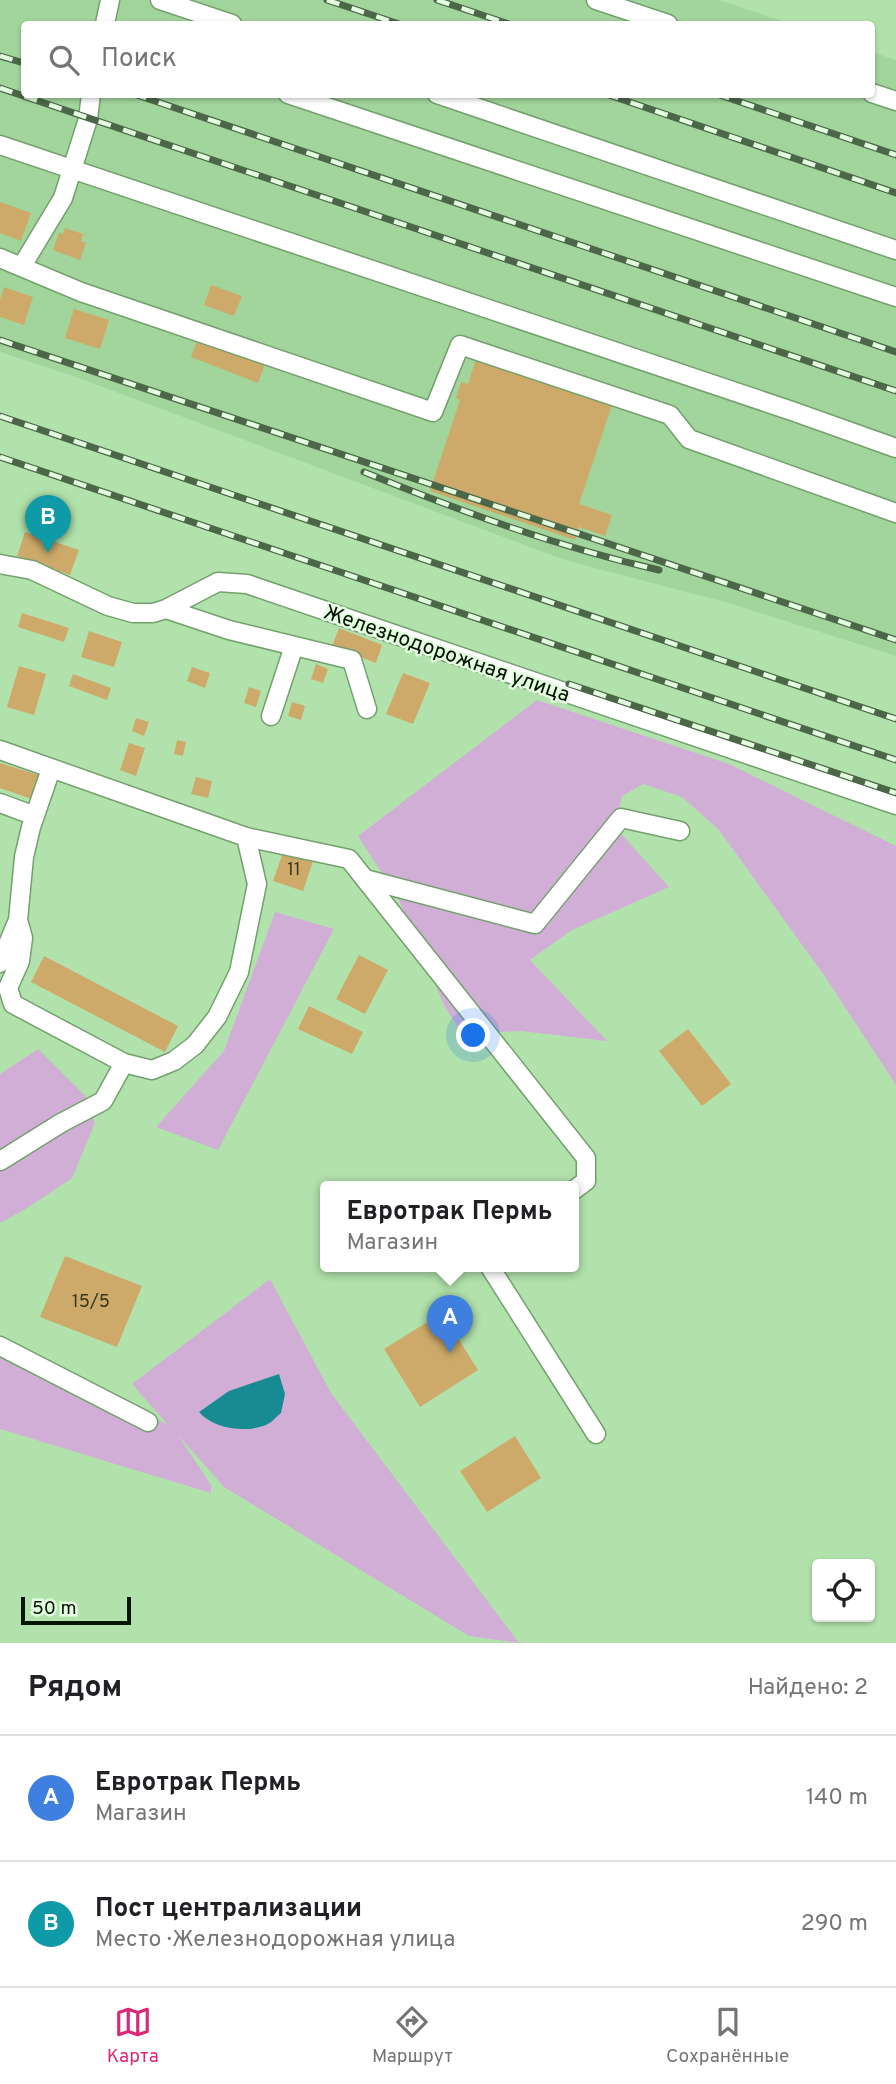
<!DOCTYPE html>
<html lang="ru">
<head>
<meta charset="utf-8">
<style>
  body { margin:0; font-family:Overpass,sans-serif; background:#f2f2f2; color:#202124 }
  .controls { position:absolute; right:21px; bottom:21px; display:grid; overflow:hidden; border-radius:7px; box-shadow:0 2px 5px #0004 }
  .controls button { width:63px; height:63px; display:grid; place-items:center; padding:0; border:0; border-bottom:2px solid #e0e0e0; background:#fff; color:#202124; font:35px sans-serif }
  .scale { position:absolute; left:21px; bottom:18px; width:110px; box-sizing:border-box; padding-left:7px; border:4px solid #041303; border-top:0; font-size:19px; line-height:24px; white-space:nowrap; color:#041303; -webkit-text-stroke:5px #e4fce0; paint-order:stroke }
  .you { position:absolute; left:474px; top:1036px; width:24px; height:24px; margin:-18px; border:5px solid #fff; border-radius:50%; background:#1a73e8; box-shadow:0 0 0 10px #1a73e833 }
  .badge { display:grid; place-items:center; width:46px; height:46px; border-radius:50%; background:#db2777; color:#fff; font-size:23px; font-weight:700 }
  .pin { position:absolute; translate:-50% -58px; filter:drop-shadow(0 2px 4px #0008) }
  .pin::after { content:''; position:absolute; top:37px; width:24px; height:21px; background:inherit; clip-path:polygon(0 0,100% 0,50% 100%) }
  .popup { position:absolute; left:320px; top:1181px; width:259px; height:91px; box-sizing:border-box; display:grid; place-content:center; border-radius:7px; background:#fff; filter:drop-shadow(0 2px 5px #0005); font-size:23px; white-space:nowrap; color:#757577 }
  .popup b { font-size:26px; color:#202124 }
  .popup::after { content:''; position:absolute; left:50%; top:100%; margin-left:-14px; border:14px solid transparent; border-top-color:#fff }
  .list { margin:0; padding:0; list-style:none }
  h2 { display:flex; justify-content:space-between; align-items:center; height:91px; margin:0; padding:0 28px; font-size:30px }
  h2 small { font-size:23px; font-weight:400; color:#757577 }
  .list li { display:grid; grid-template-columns:46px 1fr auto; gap:21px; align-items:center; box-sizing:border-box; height:126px; padding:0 28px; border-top:2px solid #e0e0e0 }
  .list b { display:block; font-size:26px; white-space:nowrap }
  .list p { margin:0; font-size:23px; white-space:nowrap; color:#757577 }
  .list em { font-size:23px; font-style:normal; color:#757577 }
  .icon { flex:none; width:38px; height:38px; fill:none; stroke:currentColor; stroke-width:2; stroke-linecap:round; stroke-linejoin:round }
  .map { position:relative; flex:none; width:896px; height:1643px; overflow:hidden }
  .search { position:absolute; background:#fff; box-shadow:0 2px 5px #0004; left:21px; right:21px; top:21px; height:77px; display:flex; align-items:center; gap:18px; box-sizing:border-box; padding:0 24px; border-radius:7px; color:#757577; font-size:26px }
  .sheet { height:343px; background:#fff }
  nav { display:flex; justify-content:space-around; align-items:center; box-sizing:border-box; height:98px; border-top:2px solid #e0e0e0; background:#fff; font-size:19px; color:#757577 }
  nav a { display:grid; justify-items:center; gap:4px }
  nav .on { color:#db2777 }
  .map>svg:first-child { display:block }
</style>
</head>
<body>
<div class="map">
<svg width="896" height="1643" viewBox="0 0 896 1643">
  <rect width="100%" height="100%" fill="#b2e2ac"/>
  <!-- built -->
  <path fill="#a1d59b" d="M 0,0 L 719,0 L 791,24 L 24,24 L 24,94 L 872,94 L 872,52 L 896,60 L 896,656 L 732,604 L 565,560 L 76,377 L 0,352 Z"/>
  <!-- green -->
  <path fill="#d1aed6" d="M 537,700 L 729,764 L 896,846 L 896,1085 L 824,975 L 719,830 L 682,797 L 643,784 L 622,796 L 614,826 L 669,887 L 572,930 L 530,960 L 607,1041 L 521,1031 L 462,1034 L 444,1005 L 398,898 L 358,836 Z
    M 275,912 L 334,929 L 218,1150 L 156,1127 L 224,1051 Z
    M 38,1049 L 86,1097 L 95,1123 L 72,1178 L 24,1210 L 0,1223 L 0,1074 Z
    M 270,1279 L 331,1393 L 519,1643 L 469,1636 L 224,1487 L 178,1435 L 211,1485 L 211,1493 L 0,1429 L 0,1337 L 168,1425 L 132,1384 Z"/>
  <!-- water -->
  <path fill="#188a91" d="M 279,1374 L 285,1394 L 281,1413 C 277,1416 273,1421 268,1424 C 248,1434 213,1429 199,1412 L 229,1391 Z"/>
  <!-- building -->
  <path fill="#cdaa69" d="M 0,202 L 31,213 L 21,241 L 0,233 Z
    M 65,228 L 83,234 L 81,241 L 86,243 L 80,260 L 53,250 L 59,233 L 63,234 Z
    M 211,285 L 242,296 L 234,316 L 204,305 Z
    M 4,287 L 33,297 L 24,325 L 0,317 L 0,300 Z
    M 74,309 L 109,320 L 100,349 L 65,338 Z
    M 200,333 L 267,359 L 258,383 L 191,357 Z
    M 477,356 L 613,402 L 579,504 L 612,515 L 605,536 L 579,527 L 575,540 L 430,491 L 460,400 L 456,398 L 461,382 L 468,384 Z
    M 25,532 L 79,550 L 70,575 L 17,556 Z
    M 22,613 L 69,628 L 64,642 L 18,627 Z
    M 339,628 L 382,645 L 376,663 L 332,646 Z
    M 89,631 L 122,642 L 114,667 L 81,657 Z
    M 316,664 L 328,669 L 323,683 L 311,679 Z
    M 19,666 L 46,674 L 34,715 L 7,707 Z
    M 192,667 L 210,673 L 205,688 L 187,681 Z
    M 403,673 L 430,683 L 413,724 L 386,714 Z
    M 73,674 L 111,688 L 107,700 L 69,686 Z
    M 249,687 L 261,691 L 256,707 L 244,703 Z
    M 292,702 L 305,706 L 301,720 L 288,716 Z
    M 136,718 L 149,722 L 144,736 L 132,731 Z
    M 177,740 L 186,742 L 183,756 L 174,754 Z
    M 129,743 L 145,748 L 136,776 L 120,770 Z
    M 0,763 L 45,777 L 37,801 L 0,788 Z
    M 196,777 L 212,781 L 208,798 L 191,794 Z
    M 285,847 L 314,858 L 303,891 L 273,881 Z
    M 359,955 L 388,970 L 365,1014 L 336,999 Z
    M 44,956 L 178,1026 L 165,1052 L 31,982 Z
    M 309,1006 L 363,1032 L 352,1054 L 298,1029 Z
    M 688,1029 L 731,1084 L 702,1106 L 659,1051 Z
    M 65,1256 L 142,1286 L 117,1347 L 40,1317 Z
    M 442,1313 L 478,1370 L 420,1407 L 384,1349 Z
    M 515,1436 L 541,1478 L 487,1512 L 460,1471 Z"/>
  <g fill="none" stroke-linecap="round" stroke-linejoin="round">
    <defs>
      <path id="minor" d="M 160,0 L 232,24
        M 596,0 L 668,24
        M 105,24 L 110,0
        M 872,93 L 896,101
        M 288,94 L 896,297
        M 437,94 L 896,250
        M 0,145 L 792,411 L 896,448
        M 0,258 L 81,292 L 433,412 L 460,345 L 670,415 L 689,439 L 896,513
        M 22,266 L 63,198 L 88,119 L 91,94
        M 0,564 L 32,570 L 108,606 L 133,613 L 153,613 L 166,609 L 218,582 L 247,584 L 896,805
        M 166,609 L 229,630 L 352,660 L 367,709
        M 271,716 L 294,646
        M 0,750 L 246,837 L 349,859 L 586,1158 L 586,1181 L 574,1190
        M 51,769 L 31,827 L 24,857 L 18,920 L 23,938 L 20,961 L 8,988 L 13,1004 L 124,1063 L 152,1070 L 174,1061 L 195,1045 L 217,1017 L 239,972 L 257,884 L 246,837
        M 0,803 L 35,816
        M 365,879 L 535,924 L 621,818 L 680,831
        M 0,963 L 18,920
        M 0,1161 L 61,1123 L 103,1101 L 124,1063
        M 490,1267 L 596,1434
        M 0,1346 L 148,1422"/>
    </defs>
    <!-- minor casing -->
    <use href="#minor" stroke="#73a06d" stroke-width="21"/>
    <!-- minor -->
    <use href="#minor" stroke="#fff" stroke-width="18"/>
    <defs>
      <path id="rail" d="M 327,0 L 399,24
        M 437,0 L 509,24
        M 0,56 L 24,63
        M 0,88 L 896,391
        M 134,94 L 896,352
        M 606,94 L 896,193
        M 717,94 L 896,155
        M 0,340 L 896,640
        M 0,416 L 896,719
        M 0,457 L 896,760
        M 364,472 C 460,511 558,547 659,570
        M 569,684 L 896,793"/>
    </defs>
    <!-- rail casing -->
    <use href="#rail" stroke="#4b6748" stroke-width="7"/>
    <!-- rail -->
    <use href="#rail" stroke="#e4fce0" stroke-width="4.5" stroke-dasharray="13" stroke-linecap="butt"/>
  </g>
  <g text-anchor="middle" stroke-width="5" stroke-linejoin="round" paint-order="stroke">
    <!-- number labels -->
    <g font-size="18" fill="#36391c">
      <text x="294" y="875">11</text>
      <text x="91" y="1307">15/5</text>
    </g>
    <!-- street labels -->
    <g font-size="21" fill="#041303" stroke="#e4fce0">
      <text transform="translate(447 653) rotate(19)" y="7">Железнодорожная улица</text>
    </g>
  </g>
</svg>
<div class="controls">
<button><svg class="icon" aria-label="locate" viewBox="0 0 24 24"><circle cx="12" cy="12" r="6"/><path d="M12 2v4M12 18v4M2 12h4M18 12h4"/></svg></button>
</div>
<div class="scale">50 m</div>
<div class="you"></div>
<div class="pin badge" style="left:450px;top:1353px;background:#3f7fe0">A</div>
<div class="popup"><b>Евротрак Пермь</b>Магазин</div>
<div class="pin badge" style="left:48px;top:553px;background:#0f9aa8">B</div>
<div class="search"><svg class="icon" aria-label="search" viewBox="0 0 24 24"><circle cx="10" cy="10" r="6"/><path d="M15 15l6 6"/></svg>Поиск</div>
</div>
<section class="sheet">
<h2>Рядом<small>Найдено: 2</small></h2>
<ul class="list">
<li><span class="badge" style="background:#3f7fe0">A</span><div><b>Евротрак Пермь</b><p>Магазин</p></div><em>140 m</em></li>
<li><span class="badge" style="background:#0f9aa8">B</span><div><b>Пост централизации</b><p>Место · Железнодорожная улица</p></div><em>290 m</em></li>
</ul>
</section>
<nav>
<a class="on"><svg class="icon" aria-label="map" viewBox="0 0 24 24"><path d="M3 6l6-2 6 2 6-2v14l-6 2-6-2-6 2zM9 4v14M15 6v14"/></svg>Карта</a>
<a><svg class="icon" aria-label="directions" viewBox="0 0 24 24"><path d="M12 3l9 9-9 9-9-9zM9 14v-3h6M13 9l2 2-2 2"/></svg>Маршрут</a>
<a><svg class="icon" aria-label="saved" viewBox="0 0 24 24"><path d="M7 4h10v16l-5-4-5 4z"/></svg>Сохранённые</a>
</nav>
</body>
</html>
